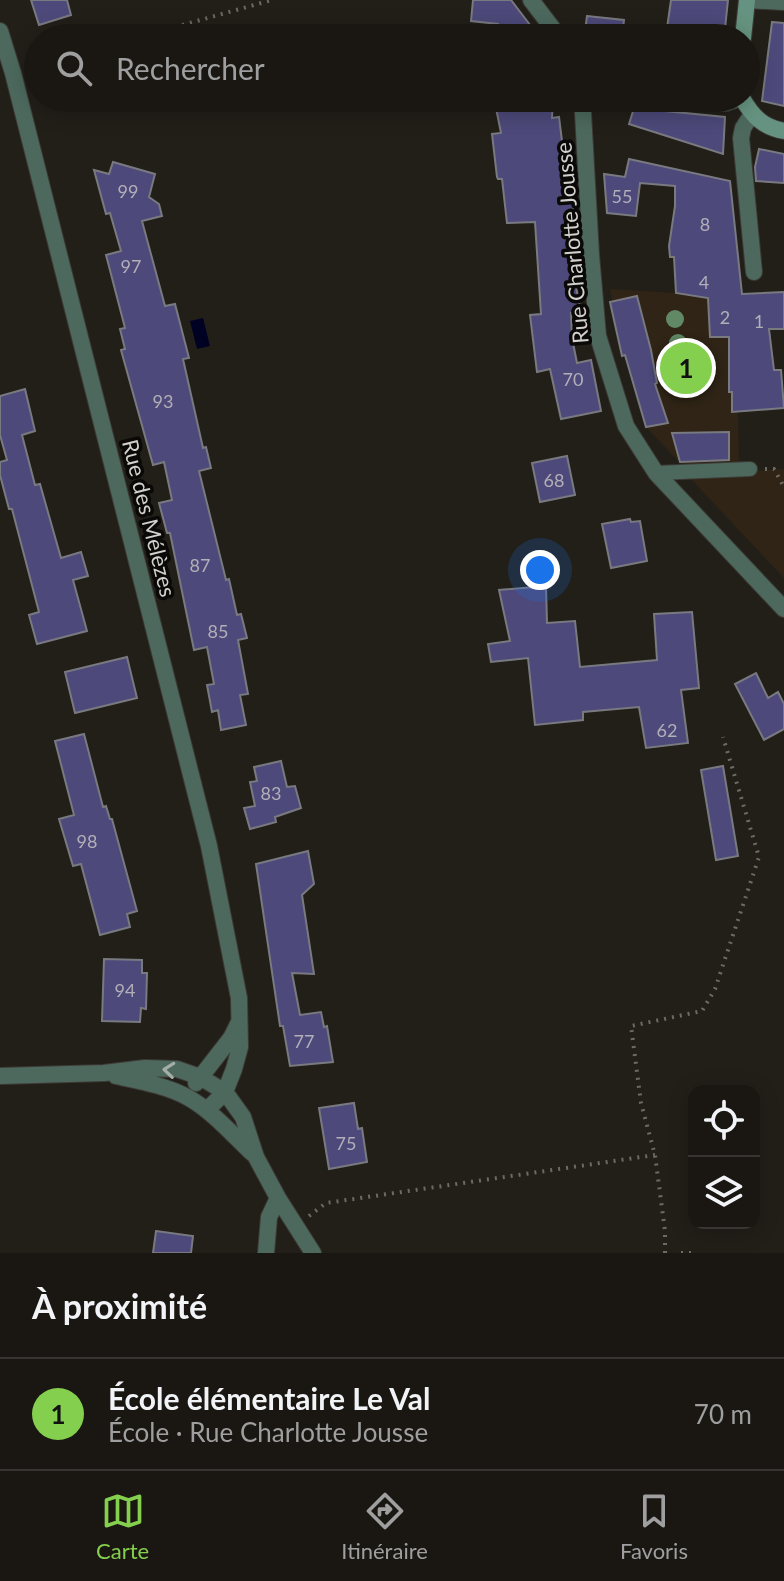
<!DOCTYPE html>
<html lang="fr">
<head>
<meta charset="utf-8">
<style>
  body { margin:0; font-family:Lato,sans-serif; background:#272421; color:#f1f3f6 }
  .controls { position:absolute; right:24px; bottom:24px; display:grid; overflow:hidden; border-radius:16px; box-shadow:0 4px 20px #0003 }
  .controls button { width:72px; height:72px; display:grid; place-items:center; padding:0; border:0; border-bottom:2px solid #383633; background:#1a1713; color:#f1f3f6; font:40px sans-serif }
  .you { position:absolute; left:540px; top:570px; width:28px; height:28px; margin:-20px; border:6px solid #fff; border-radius:50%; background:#1a73e8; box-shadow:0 0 0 12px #1a73e833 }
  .badge { display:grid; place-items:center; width:52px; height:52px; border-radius:50%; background:#84cf4d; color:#111; font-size:26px; font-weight:700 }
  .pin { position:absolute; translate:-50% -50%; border:4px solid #fff; box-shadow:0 2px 8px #0006 }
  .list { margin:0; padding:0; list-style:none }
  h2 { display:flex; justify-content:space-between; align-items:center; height:104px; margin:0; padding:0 32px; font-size:34px }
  h2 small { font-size:26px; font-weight:400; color:#9f9fa0 }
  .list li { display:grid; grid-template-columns:52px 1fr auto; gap:24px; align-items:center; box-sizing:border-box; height:112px; padding:0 32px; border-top:2px solid #383633 }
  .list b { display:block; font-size:30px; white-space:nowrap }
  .list p { margin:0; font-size:26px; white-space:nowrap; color:#9f9fa0 }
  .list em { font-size:26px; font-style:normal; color:#9f9fa0 }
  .icon { flex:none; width:44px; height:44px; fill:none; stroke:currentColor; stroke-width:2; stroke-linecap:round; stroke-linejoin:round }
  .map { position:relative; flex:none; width:784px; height:1253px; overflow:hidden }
  .search { position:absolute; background:#1a1713; box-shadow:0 4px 20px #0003; left:24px; right:24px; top:24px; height:88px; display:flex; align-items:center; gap:20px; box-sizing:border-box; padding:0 28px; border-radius:44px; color:#9f9fa0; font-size:30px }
  .sheet { height:216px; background:#1a1713 }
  nav { display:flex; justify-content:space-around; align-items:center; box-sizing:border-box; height:112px; border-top:2px solid #383633; background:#1a1713; font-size:22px; color:#9f9fa0 }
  nav a { display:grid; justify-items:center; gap:4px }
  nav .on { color:#84cf4d }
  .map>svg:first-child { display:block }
</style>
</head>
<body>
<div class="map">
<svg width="784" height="1253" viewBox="0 0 784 1253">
  <rect width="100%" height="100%" fill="#221f19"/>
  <!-- education -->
  <path fill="#2f2416" d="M 740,271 L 745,409 L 738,412 L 739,464 L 681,464 L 646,427 L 625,355 L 622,356 L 610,289 L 692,294 L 693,297 L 716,298 L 715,273 Z
    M 784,469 L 784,578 L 687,475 Z"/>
  <!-- water -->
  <path fill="#000224" d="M 203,318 L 210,346 L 197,349 L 190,321 Z"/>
  <!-- building -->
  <path fill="#4d497a" stroke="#797980" stroke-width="2" d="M 31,0 L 67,0 L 71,15 L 39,25 Z
    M 473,0 L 511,0 L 540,38 L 498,38 L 498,24 L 471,21 Z
    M 671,0 L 728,0 L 724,38 L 681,38 L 666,35 Z
    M 587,16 L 624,20 L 622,38 L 584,38 Z
    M 772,22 L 784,23 L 784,106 L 762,101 Z
    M 494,98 L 553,98 L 552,118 L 559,117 L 564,157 L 568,157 L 579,258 L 579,265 L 572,267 L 581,312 L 571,313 L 572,338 L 577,363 L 591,360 L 601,411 L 561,419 L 550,369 L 537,372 L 530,315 L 541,314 L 535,222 L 507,223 L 502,179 L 498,179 L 497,177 L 492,134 L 501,133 Z
    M 634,108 L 725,117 L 723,154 L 629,124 Z
    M 759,149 L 784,154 L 784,183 L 756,181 L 755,167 Z
    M 629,159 L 730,181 L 742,294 L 784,292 L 784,329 L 769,329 L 774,370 L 781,370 L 784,408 L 732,412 L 732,392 L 729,392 L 729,337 L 710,337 L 708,298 L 676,293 L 674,257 L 670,257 L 669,246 L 675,206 L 675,186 L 640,183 L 636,216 L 607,213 L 604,174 L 625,177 Z
    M 113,162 L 155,174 L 149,197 L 159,204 L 162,216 L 142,221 L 165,306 L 175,304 L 189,358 L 183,359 L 203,448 L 206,447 L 211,468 L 199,471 L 226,580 L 229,579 L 237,615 L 241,614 L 247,638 L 238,640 L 248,694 L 240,695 L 246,725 L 221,730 L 218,710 L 212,712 L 207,685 L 214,684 L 207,647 L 194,650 L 170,533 L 167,533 L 159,503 L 172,500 L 164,462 L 153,465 L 121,350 L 125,349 L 120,329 L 125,328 L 106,255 L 121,251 L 110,213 L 106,214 L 94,170 L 109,174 Z
    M 637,296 L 651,350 L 657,383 L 655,384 L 668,423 L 646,427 L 625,355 L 622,356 L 610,302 Z
    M 25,389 L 35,431 L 22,435 L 35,485 L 40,484 L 61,558 L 81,552 L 88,576 L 73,580 L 87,631 L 37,644 L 29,615 L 39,612 L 12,509 L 9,509 L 0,475 L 0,462 L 7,460 L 0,435 L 0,396 Z
    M 729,432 L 729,460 L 680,462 L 672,433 Z
    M 567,456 L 575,495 L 540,502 L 532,463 Z
    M 630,519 L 631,522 L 640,521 L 647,561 L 611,568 L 602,524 Z
    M 546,586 L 547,623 L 575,621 L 580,667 L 657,660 L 654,614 L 692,612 L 699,688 L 681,690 L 688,743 L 646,748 L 639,707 L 583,712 L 583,720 L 535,725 L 528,658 L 491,662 L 488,644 L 510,641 L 499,590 Z
    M 127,657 L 137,698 L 75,713 L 65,672 Z
    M 756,673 L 768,698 L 778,692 L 784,704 L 784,729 L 764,740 L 735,684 Z
    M 84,734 L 103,807 L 106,806 L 110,819 L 112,819 L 137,911 L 127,914 L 130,927 L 100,935 L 81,864 L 73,866 L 59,819 L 74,815 L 55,741 Z
    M 281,761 L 287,787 L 295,786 L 301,808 L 275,817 L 276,822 L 250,829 L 244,808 L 255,806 L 250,782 L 257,781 L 254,767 Z
    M 723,766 L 738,856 L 716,860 L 701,770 Z
    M 308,851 L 314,884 L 302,895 L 314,974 L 292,973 L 300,1015 L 321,1012 L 324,1027 L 327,1026 L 333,1062 L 290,1066 L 283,1026 L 280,1026 L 256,864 Z
    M 104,959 L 142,960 L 142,973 L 147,973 L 146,1009 L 141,1008 L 140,1022 L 102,1021 Z
    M 354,1103 L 358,1129 L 362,1128 L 367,1162 L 329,1169 L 319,1108 Z
    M 156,1231 L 193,1236 L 191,1253 L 153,1253 Z"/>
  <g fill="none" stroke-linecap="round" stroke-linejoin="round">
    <defs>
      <path id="service" d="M 656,473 L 750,469"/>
      <path id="minor" d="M 747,0 L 784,2
        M 0,31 L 13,73 L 209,846 L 239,998 L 240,1047 L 234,1069 L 225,1092 L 207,1110
        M 585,98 L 583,113 L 591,255 L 598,336 L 626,426 L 656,473 L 784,609
        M 752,114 L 743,128 L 741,138 L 754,272
        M 0,1076 L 104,1073 L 145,1068 L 177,1069 L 200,1077 L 225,1092 L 243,1117 L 256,1157 L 278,1198 L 313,1253
        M 116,1076 C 140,1081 168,1086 189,1098 C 213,1112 232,1134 252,1153
        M 196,1083 L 231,1038 L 238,1024
        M 266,1253 L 269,1217 L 278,1198"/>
      <path id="tertiary" d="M 531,0 L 560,38
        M 691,98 L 726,103 L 741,98"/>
      <path id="secondary" d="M 743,38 L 747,0
        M 742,98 C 753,117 763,127 784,131"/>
    </defs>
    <!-- service casing -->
    <use href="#service" stroke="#3e3b36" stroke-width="16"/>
    <!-- minor casing -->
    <use href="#minor" stroke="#3e3b36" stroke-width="18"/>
    <!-- tertiary casing -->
    <use href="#tertiary" stroke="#3e3b36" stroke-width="18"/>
    <!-- secondary casing -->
    <use href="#secondary" stroke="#3e3b36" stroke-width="18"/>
    <!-- path -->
    <path stroke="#6d6a65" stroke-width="4" stroke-dasharray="2 6" stroke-linecap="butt" d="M 136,38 L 272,0
      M 765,469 L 774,469 L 784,487
      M 309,1216 L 326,1203 L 655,1155
      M 665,1253 L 665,1231 L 655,1155 L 641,1103 L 631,1026 L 702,1011 L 715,989 L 759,857 L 723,737
      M 681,1253 L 692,1253"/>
    <!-- service -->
    <use href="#service" stroke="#4d695e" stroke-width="14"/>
    <!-- minor -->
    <use href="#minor" stroke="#4d695e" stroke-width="16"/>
    <!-- tertiary -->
    <use href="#tertiary" stroke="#4d695e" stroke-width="16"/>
    <!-- secondary -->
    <use href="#secondary" stroke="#669381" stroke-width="16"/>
  </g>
  <!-- trees -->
  <g fill="#618965">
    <circle cx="675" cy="319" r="9"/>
    <circle cx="678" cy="343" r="9"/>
    <circle cx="687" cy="369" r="9"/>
  </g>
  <!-- one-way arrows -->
  <defs><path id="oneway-chevron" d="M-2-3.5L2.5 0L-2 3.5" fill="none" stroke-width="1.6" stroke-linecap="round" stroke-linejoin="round" transform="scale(2)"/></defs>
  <use stroke="#a4ada6" href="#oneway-chevron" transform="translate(169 1070) rotate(-174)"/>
  <g text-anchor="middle" stroke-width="7" stroke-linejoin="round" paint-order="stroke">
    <!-- number labels -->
    <g font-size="18" fill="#b2afb8">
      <text x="128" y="198">99</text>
      <text x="622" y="203">55</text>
      <text x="705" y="231">8</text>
      <text x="131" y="273">97</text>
      <text x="704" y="289">4</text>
      <text x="725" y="324">2</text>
      <text x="759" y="328">1</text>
      <text x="573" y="386">70</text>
      <text x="163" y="408">93</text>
      <text x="554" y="487">68</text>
      <text x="200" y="572">87</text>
      <text x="218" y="638">85</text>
      <text x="667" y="737">62</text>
      <text x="271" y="800">83</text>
      <text x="87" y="848">98</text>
      <text x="125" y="997">94</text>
      <text x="304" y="1048">77</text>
      <text x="346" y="1150">75</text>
    </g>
    <!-- street labels -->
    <g font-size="22" fill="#d3d1cd" stroke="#0a0907">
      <text transform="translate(572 243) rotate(-95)" y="8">Rue Charlotte Jousse</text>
      <text transform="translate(149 518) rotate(76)" y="8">Rue des Mélèzes</text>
    </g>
  </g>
</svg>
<div class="controls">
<button><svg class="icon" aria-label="locate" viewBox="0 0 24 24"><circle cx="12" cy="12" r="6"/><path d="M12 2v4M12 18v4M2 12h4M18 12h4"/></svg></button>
<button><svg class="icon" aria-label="layers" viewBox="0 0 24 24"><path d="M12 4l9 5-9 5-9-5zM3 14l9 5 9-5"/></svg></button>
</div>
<div class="you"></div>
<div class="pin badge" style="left:686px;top:368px">1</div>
<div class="search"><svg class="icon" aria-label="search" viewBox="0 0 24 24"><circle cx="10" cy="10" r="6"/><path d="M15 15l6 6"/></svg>Rechercher</div>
</div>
<section class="sheet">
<h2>À proximité<small></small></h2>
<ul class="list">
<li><span class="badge">1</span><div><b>École élémentaire Le Val</b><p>École · Rue Charlotte Jousse</p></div><em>70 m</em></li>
</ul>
</section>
<nav>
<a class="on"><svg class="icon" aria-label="map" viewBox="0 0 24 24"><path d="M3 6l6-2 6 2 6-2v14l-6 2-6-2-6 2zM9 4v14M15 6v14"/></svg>Carte</a>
<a><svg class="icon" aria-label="directions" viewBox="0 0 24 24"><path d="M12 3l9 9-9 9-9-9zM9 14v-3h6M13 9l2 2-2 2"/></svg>Itinéraire</a>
<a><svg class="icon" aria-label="saved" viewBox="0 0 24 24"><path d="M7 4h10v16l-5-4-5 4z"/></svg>Favoris</a>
</nav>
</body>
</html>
